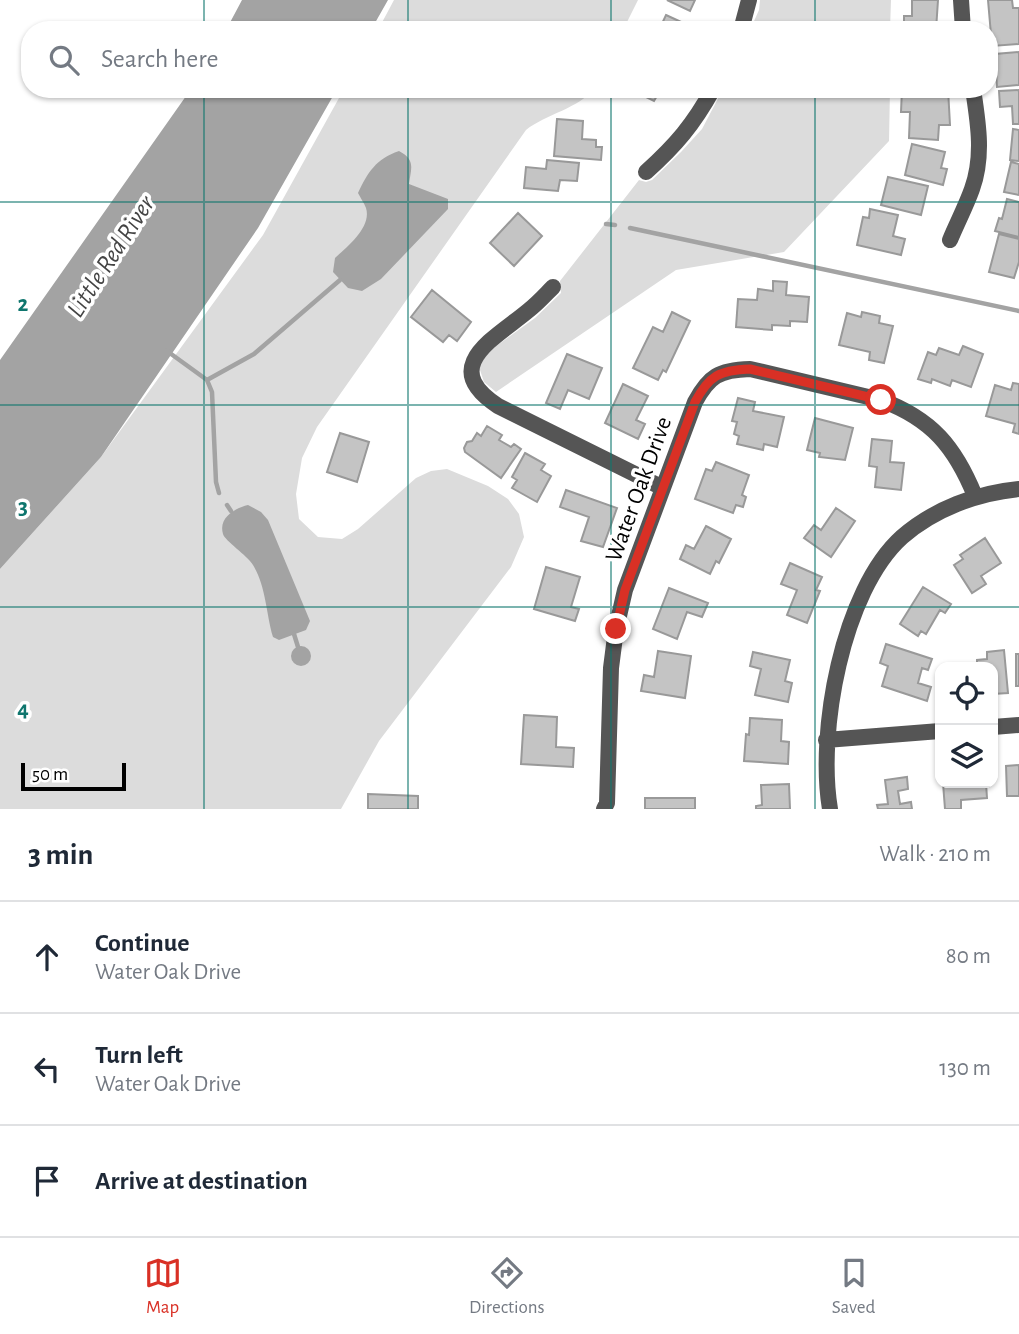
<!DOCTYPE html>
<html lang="en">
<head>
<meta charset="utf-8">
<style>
  body { margin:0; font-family:"Alegreya Sans",sans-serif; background:#f2f2f3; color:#1f2937 }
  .controls { position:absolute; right:21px; bottom:21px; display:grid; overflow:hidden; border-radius:14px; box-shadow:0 2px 5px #0004 }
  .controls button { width:63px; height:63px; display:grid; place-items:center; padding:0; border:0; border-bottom:2px solid #e0e1e3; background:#fff; color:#1f2937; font:35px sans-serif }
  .scale { position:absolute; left:21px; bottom:18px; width:105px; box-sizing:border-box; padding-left:7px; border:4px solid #000; border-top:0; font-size:19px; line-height:24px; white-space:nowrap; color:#000; -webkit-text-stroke:5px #fff; paint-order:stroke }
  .stop { position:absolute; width:21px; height:21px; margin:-16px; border:5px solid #d93025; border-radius:50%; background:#fff }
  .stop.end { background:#d93025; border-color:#fff; box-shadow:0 2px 7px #0008 }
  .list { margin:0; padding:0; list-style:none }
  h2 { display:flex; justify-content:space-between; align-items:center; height:91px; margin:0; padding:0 28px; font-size:30px }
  h2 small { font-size:23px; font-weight:400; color:#747a83 }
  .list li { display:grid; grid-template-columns:46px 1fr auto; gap:21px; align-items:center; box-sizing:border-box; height:112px; padding:0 28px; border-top:2px solid #e0e1e3 }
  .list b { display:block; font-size:26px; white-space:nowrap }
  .list p { margin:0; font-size:23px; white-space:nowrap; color:#747a83 }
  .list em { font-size:23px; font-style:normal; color:#747a83 }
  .icon { flex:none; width:38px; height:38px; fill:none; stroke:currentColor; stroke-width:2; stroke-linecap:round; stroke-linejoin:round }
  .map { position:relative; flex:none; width:1019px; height:809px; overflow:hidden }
  .search { position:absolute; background:#fff; box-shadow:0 2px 5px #0004; left:21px; right:21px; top:21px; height:77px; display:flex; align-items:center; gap:18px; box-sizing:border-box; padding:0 24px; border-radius:28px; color:#747a83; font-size:26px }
  .sheet { height:427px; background:#fff }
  nav { display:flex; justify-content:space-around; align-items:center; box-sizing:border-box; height:98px; border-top:2px solid #e0e1e3; background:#fff; font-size:19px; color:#747a83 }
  nav a { display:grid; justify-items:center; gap:4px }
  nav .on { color:#d93025 }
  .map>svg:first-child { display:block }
</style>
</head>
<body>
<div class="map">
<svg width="1019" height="809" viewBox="0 0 1019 809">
  <rect width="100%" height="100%" fill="#fff"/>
  <!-- green -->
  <path fill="#dcdcdc" d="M 394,0 L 638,0 L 623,30 L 378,30 Z
    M 760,0 L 891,0 L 890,30 L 750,30 L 759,10 Z
    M 344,89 L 593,89 C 580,108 546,114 526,130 L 317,427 L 302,458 L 296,494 L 299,519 L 318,537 L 342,539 L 358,529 L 416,478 L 431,471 L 447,469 L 488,486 L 508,499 L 519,514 L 524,537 L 511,567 L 379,741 L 341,809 L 0,809 L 0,569 L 101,457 L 263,235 Z
    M 723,89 L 890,89 L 889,141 L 784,252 L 676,270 L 496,392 L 484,382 L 479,367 L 488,352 L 535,318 L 561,293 L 560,281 L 639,180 L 646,182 L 652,180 L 681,152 L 702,129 Z"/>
  <!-- water -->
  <path fill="#a3a3a3" d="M 242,0 L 388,0 L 371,30 L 226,30 Z
    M 191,89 L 337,89 L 258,228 L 101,457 L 0,569 L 0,360 Z
    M 399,151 C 416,160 411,168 409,184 L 448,199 L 448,209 L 381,279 L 362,291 L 348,288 L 333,272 L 335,258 C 347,247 372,227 366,208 C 364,203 360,197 358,193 C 368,172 376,159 399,151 Z
    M 248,505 L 261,512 L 268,520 L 310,621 L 306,630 L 279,640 L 273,637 C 266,613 266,586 253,565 C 247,555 225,541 223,534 C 218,517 236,508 248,505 Z
    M291 656a10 10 0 1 1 20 0a10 10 0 1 1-20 0Z"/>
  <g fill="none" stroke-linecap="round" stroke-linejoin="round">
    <!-- stream -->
    <path stroke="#a3a3a3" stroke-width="4.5" d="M 606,224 L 615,225
      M 630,228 L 1019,311
      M 167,351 L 207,380 L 212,392 L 216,482 L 219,493
      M 207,380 L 254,354 L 340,280
      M 227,505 L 231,511
      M 294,634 L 298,647"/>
  </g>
  <!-- building -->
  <path fill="#c4c4c4" stroke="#999" stroke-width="2" d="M 667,0 L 695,0 L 690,11 Z
    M 912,0 L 938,0 L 936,30 L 904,30 L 904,16 L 912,16 Z
    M 988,0 L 1012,0 L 1013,8 L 1019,8 L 1019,44 L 992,46 Z
    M 666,15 L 694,28 L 694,30 L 659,30 Z
    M 1019,52 L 1019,85 L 997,87 L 995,54 Z
    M 630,89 L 661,89 L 654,101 Z
    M 902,89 L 948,89 L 950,125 L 939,125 L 938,140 L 909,138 L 910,112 L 901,112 Z
    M 1019,90 L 1019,124 L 1013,124 L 1012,106 L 1000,107 L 999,91 Z
    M 557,119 L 583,121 L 582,139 L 596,140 L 596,147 L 602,147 L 601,160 L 554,156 Z
    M 1013,129 L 1019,130 L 1019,161 L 1010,160 Z
    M 912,144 L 945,152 L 941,168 L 947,169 L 943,185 L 905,175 Z
    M 547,160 L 579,163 L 577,181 L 560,180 L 558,191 L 524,188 L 526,167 L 546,169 Z
    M 1011,162 L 1019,164 L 1019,195 L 1004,192 Z
    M 888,177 L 928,186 L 921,215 L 881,205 Z
    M 1007,199 L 1019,202 L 1019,237 L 995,231 L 999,218 L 1002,219 Z
    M 870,209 L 898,215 L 893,236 L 905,239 L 901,255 L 857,245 L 863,217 L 869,218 Z
    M 518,213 L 542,236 L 514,266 L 490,243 Z
    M 999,234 L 1019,239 L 1019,262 L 1014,278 L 989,272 Z
    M 773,281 L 787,282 L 786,295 L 809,297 L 807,322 L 790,321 L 790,326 L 772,325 L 772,330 L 736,327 L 738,299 L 757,300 L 758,289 L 773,291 Z
    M 432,290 L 471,322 L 457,341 L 449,335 L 443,342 L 411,317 Z
    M 672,312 L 690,321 L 666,372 L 663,370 L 658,380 L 633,368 L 653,327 L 663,332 Z
    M 862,312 L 880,316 L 879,323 L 893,326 L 884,363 L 869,360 L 870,352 L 839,345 L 847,313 L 861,317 Z
    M 963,346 L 983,354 L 971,387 L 952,380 L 950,386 L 932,379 L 931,383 L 918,379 L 928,352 L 936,355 L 939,348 L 959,355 Z
    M 567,354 L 602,368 L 589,399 L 568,390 L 560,409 L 546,403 Z
    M 1013,383 L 1019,384 L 1019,434 L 1013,432 L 1015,424 L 986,416 L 995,385 L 1011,390 Z
    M 623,384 L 648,396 L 636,420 L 645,424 L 638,439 L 605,423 Z
    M 738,398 L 755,402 L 753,411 L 784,417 L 777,447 L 764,444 L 763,450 L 737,444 L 739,436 L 734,434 L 737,422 L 732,421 Z
    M 815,418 L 853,428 L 845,460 L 819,457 L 820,453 L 807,450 Z
    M 487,426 L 502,435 L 499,440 L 511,447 L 514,444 L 521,449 L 501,478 L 465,452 L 464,448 L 467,442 L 472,441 L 477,433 L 481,436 Z
    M 340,433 L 369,442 L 357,482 L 327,472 Z
    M 872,439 L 892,441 L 890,462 L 904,463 L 901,490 L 875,487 L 877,467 L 869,466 Z
    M 525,453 L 545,464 L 541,470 L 551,476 L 537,502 L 512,488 L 517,480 L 512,477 Z
    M 716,462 L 749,475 L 742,495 L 746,497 L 743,507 L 736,505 L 733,513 L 695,499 L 706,469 L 712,471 Z
    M 566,490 L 617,508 L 603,547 L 581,541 L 589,517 L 560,507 Z
    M 836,508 L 855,521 L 831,557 L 804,538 L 814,525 L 821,530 Z
    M 706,526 L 731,539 L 719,563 L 716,561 L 710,574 L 680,559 L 686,545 L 694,549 Z
    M 985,538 L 1001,563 L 981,576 L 986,584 L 972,593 L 954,565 L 963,559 L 960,555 Z
    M 790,563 L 822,577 L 816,590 L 820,591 L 807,623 L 787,615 L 797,590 L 781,584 Z
    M 546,567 L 580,577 L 571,607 L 579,609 L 575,621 L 534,609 Z
    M 923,587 L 951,604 L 945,613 L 940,610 L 926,634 L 921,631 L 918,636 L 900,624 Z
    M 669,588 L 708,603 L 702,617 L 687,612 L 677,639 L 653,629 Z
    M 886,644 L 932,659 L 928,670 L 922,668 L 918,683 L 931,687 L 927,701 L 882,686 L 888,666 L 880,663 Z
    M 1004,650 L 1008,693 L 993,694 L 993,667 L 977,667 L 977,660 L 987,659 L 987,652 Z
    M 658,651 L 691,656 L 685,698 L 641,691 L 644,675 L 654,677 Z
    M 753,652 L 790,660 L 785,681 L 792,683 L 788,702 L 755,695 L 761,669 L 750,666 Z
    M 1016,654 L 1019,654 L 1019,686 L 1016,686 Z
    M 524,715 L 557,717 L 556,747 L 574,748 L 573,767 L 521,764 Z
    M 750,718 L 782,720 L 781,741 L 789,742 L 788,764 L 744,761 L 746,734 L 749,735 Z
    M 1019,765 L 1019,796 L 1007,796 L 1006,766 Z
    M 907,777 L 908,789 L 898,791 L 900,804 L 911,802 L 912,809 L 878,809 L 877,805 L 888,804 L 885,780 Z
    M 943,783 L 986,783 L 987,798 L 961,800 L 961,809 L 945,809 Z
    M 789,784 L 790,809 L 756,809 L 756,806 L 762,805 L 761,785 Z
    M 368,794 L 418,796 L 418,809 L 368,809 Z
    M 645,798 L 695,798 L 695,809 L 645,809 Z"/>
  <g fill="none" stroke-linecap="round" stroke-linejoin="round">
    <!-- minor -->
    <path stroke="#555" stroke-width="16" d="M 961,0 L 963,30
      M 741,30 L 749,0
      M 646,172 C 676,145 693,125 713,89
      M 950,240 C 957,223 966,206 972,189 C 984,156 978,122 973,89
      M 553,287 C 545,295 538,303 529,310 C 496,338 437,366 498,406 L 663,488
      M 993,727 L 1019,725
      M 826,740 L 940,731
      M 604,809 L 607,803 L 611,668 L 616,629 L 625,590 L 695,402 C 709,376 719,370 750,369 L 881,400 C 932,419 955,447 975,496
      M 830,809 C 817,733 842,591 902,537 C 934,509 977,493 1019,489"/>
  </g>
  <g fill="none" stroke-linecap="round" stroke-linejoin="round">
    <!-- route -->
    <path stroke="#d93025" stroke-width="9" d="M 616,629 L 625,590 L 695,402 C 709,376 719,370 750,369 L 881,400"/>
  </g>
  <!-- grid -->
  <path fill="none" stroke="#0f766e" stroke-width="2" stroke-opacity="0.55" d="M 204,0 L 204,30M 408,0 L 408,30M 611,0 L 611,30M 815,0 L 815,30M 204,89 L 204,809M 408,89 L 408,809M 611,89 L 611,809M 815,89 L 815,809M 0,202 L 1019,202M 0,405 L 1019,405M 0,607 L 1019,607"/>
  <g text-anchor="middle" stroke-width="7" stroke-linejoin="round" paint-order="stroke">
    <!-- street labels -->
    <g font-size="24" fill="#000" stroke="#fff">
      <text transform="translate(638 489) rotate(-70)" y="8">Water Oak Drive</text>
    </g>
    <!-- water labels -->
    <g font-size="26" font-style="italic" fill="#444" stroke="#fff">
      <text transform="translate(110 256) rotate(-57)" y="9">Little Red River</text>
    </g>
  </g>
  <g font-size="23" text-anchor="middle" font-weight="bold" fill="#0f766e" stroke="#fff" stroke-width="7" stroke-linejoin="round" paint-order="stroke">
    <text x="23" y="311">2</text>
    <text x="23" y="514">3</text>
    <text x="23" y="716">4</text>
  </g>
</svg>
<div class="controls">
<button><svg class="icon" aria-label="locate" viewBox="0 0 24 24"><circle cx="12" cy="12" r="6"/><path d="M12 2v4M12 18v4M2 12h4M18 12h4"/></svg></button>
<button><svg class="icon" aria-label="layers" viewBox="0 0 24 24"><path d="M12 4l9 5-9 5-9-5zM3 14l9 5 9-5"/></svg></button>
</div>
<div class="scale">50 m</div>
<div class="stop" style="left:881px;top:400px"></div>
<div class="stop end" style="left:616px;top:629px"></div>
<div class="search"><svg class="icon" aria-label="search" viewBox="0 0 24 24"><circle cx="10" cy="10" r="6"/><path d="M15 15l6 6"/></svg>Search here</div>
</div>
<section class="sheet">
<h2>3 min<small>Walk · 210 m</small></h2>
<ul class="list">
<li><svg class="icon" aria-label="ahead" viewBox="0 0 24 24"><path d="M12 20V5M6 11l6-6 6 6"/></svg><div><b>Continue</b><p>Water Oak Drive</p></div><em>80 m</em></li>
<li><svg class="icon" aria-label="left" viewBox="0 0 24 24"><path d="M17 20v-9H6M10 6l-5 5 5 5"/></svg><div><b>Turn left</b><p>Water Oak Drive</p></div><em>130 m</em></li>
<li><svg class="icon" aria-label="arrive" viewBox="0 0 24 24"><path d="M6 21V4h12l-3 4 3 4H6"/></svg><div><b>Arrive at destination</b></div></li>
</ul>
</section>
<nav>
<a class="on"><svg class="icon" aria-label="map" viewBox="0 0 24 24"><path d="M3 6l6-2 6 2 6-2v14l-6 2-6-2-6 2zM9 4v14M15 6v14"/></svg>Map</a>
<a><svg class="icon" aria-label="directions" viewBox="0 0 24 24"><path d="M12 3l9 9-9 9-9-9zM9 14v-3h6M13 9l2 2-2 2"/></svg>Directions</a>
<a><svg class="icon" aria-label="saved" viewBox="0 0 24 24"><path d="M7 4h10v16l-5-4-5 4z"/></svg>Saved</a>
</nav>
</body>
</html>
